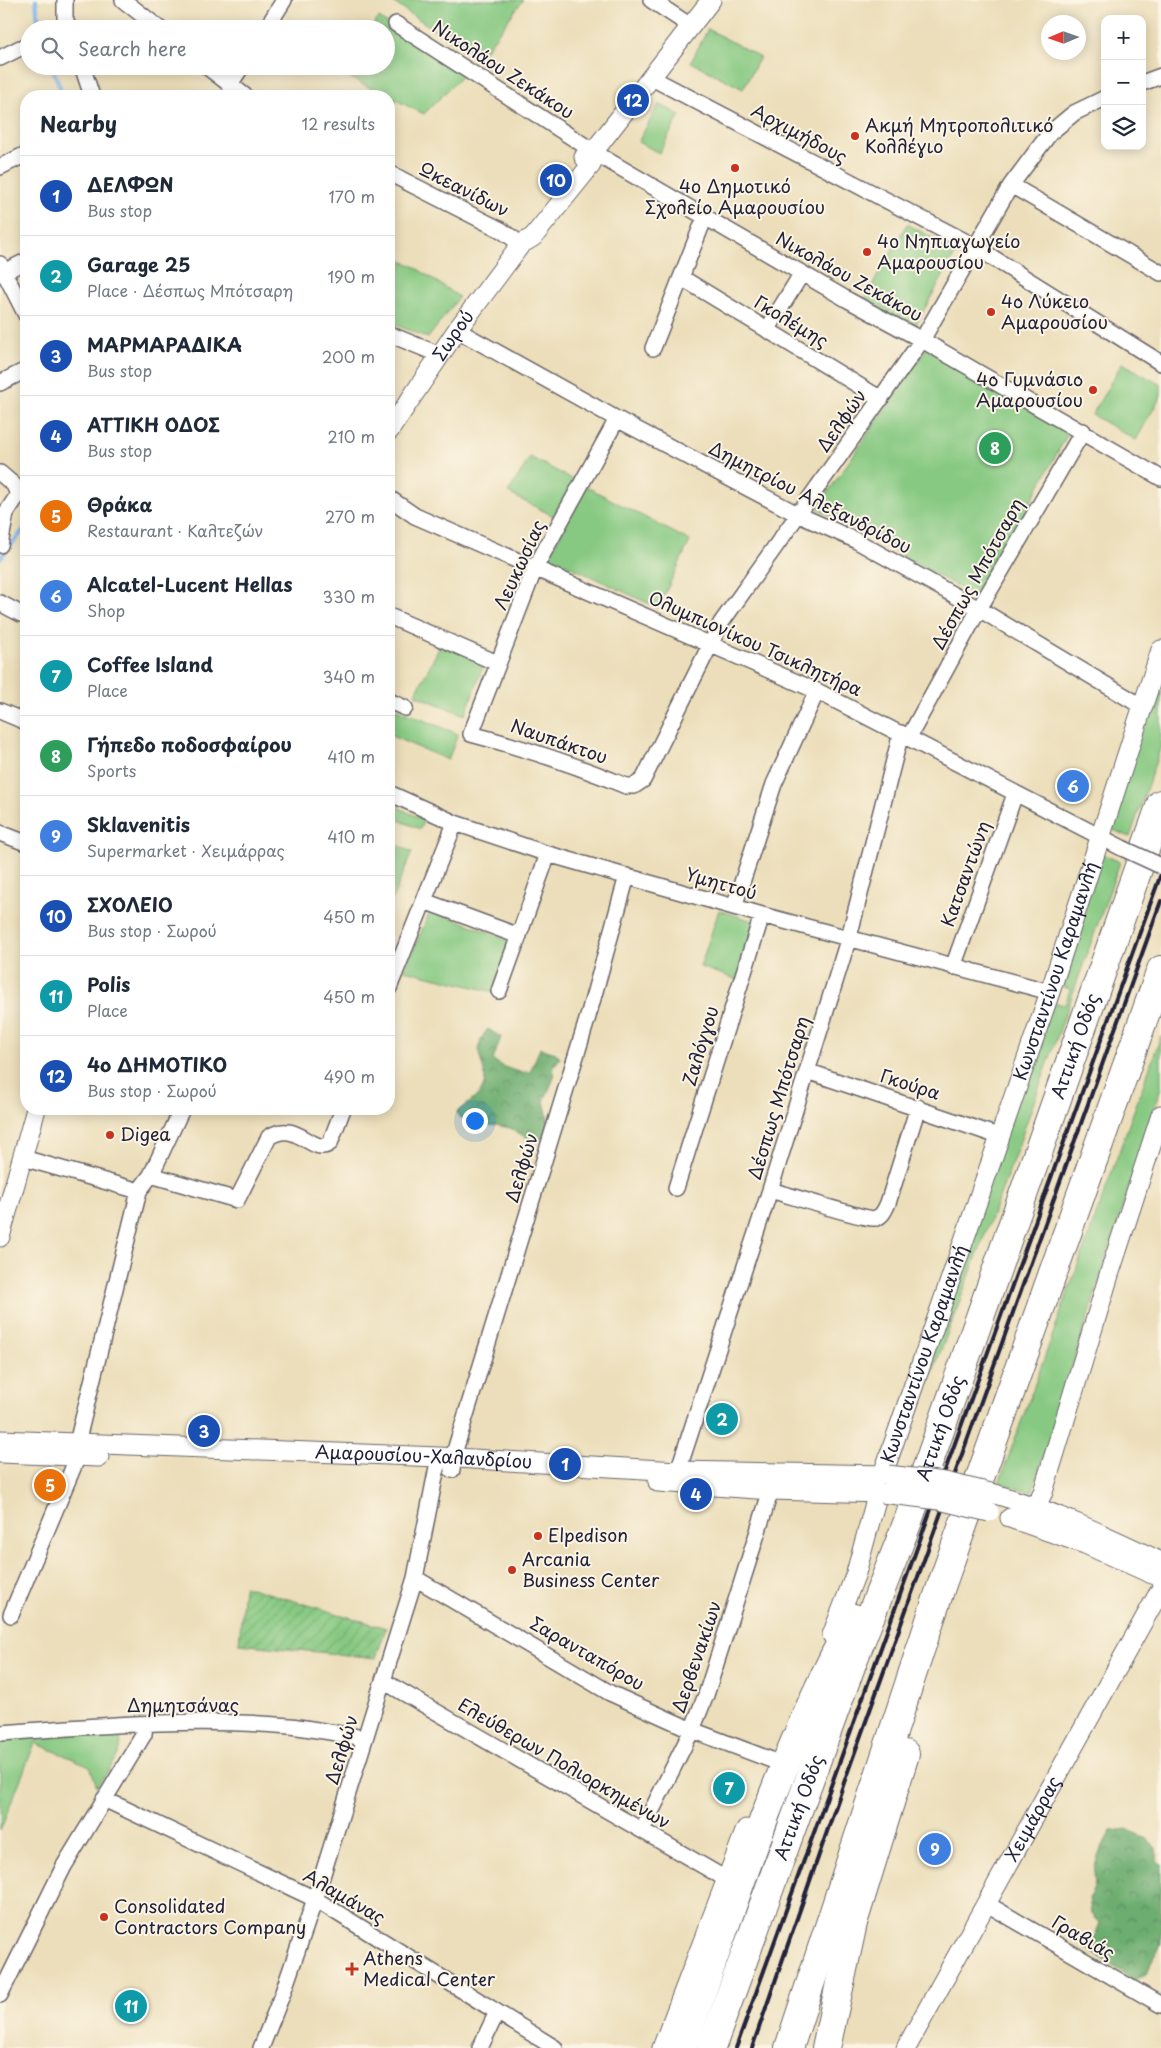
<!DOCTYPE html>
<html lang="en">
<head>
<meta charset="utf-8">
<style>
  body { margin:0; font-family:"Playpen Sans",sans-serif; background:#f6f6f7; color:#1f2937 }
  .controls { position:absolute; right:15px; top:15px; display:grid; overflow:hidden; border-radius:10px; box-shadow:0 2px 12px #0003 }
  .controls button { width:45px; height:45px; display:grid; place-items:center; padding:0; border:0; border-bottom:1px solid #e0e1e3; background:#fff; color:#1f2937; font:25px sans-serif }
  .compass { position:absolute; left:1041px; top:15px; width:45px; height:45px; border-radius:50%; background:#fff; box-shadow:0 2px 12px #0003; rotate:268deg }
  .you { position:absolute; left:474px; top:1120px; width:18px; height:18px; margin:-12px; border:4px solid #fff; border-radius:50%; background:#1a73e8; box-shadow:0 0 0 8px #1a73e833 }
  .badge { display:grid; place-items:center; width:32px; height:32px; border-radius:50%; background:#c8321e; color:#fff; font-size:16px; font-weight:700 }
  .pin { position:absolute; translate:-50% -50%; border:2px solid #fff; box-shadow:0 1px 5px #0006 }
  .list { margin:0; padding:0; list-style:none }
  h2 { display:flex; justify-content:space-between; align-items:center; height:65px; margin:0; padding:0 20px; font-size:21px }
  h2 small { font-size:16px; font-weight:400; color:#747a83 }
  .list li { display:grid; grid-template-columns:32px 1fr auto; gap:15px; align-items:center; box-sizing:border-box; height:80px; padding:0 20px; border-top:1px solid #e0e1e3 }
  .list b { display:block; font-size:19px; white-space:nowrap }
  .list p { margin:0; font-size:16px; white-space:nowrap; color:#747a83 }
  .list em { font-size:16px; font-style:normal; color:#747a83 }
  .icon { flex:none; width:28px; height:28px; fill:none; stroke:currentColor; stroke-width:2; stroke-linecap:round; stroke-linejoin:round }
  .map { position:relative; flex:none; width:1161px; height:2048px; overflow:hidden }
  .search { position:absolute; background:#fff; box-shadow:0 2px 12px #0003; left:20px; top:20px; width:375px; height:55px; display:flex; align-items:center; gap:12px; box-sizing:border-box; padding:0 18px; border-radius:28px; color:#747a83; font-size:19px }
  .panel { position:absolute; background:#fff; box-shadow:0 2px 12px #0003; left:20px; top:90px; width:375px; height:1025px; border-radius:20px }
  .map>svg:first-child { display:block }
</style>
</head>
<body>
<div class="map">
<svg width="1161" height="2048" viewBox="0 0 1161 2048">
  <defs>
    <pattern id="forest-crowns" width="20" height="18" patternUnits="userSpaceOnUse" patternTransform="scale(1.25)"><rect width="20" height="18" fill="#6dad70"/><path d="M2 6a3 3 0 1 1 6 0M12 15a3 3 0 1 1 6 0" fill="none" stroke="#598c5d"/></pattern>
    <pattern id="garden-furrows" width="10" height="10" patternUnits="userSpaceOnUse" patternTransform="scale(1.25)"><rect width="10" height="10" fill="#87c982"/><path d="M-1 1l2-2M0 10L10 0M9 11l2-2" fill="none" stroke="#74ac71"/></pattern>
  </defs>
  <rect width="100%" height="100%" fill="#fcf5e5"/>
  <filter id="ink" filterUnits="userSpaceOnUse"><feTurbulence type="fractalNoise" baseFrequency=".02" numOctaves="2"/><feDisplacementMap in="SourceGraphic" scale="10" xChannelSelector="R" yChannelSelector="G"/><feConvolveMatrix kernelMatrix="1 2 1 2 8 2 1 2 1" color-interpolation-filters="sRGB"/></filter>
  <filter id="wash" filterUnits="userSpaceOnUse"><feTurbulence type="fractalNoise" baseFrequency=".0096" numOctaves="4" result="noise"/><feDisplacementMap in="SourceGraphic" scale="20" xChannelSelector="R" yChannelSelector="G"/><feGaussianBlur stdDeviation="1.12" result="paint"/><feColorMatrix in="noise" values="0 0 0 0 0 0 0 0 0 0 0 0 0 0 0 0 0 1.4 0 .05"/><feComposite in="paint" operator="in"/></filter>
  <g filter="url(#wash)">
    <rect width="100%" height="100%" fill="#ecdeba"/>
    <!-- green -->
    <path fill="#87c982" stroke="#54765e" d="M 397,0 L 523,0 L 479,59 L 394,3 Z
      M 379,18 L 463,75 L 424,114 L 332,69 L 334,66 L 386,66 L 386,29 L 369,29 Z
      M 708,29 L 760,57 L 743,89 L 691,62 Z
      M 659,104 L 680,115 L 659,153 L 638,142 Z
      M 907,224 L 957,251 L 914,328 L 865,298 Z
      M 389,257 L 412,265 L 459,297 L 428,338 L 389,322 Z
      M 927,348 L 1068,433 L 978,598 L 817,508 Z
      M 1122,363 L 1161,385 L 1161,396 L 1136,440 L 1092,415 Z
      M 530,457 L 690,541 L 658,608 L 548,556 L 567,523 L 508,493 Z
      M 441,644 L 485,662 L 465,715 L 415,695 Z
      M 1161,661 L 1161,746 L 1130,837 L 1106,827 Z
      M 389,706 L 458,734 L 448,760 L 389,735 Z
      M 389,803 L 424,820 L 420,829 L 389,816 Z
      M 389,841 L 412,852 L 389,907 Z
      M 1098,852 L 1120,862 L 1015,1155 L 898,1464 L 892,1463 L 1049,1001 L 1065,1005 L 1070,989 L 1054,984 Z
      M 431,910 L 512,941 L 494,992 L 404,970 Z
      M 719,910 L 759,923 L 741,981 L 700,967 Z
      M 1161,1036 L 1161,1087 L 1032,1492 L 999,1483 Z
      M 117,1732 C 130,1748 106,1772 97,1787 L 90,1766 L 35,1743 L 0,1831 L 0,1738 Z"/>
    <!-- forest -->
    <path fill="url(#forest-crowns)" stroke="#486856" d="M 488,1029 L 501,1037 L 493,1060 C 505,1068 515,1073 530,1072 L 540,1048 L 556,1053 L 560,1058 L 554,1066 L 553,1080 L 544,1101 L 549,1123 L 542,1140 L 533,1141 L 510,1128 L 496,1125 L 485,1126 L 459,1117 L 457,1112 C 464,1106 476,1099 481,1091 C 495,1070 465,1054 488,1029 Z
      M 1127,1829 L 1147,1839 L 1157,1848 L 1157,1860 L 1161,1864 L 1161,1945 L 1145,1976 L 1133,1980 L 1086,1948 L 1094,1938 L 1100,1923 L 1091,1913 L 1089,1897 C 1099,1882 1092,1882 1095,1867 C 1098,1854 1104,1843 1111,1831 Z"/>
    <!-- garden -->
    <path fill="url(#garden-furrows)" stroke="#54765e" d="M 244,1586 L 386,1628 L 376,1658 L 239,1644 Z"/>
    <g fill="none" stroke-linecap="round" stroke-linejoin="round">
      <!-- stream -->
      <path stroke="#81b6ef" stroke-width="4.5" d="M 36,0 L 39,29
        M 52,66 L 63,96
        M 0,558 L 26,527"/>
    </g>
  </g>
  <g filter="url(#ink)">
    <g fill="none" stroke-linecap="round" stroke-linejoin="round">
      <defs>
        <path id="minor" d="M 65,0 L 65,18 L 69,29
          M 123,0 L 160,29
          M 651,0 L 689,25
          M 396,24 L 607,160 L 848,300 L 922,340 L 1161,478
          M 266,29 L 284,0
          M 0,58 L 20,48
          M 82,66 L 92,96
          M 206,66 L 245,96
          M 650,77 L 974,246 L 1161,363
          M 1142,83 L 1161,76
          M 229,86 L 242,66
          M 0,167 L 26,154
          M 389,173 L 501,230 L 521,244
          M 1011,185 L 1161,273
          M 0,264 L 26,315
          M 0,274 L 26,261
          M 682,278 L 881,399
          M 457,330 L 617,419 L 799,515 L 853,539 L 979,609 L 1143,707
          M 767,330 L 802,273
          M 389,334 L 440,355
          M 653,348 L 705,217
          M 0,383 L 26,370
          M 617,419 L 535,568 L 471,734 C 524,748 576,765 626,786 L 634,786 L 643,780 L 721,623 L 922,340 L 1011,185 L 1050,133 L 1074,113 L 1105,98
          M 0,473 L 14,485 L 18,495 L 6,513 L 0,517
          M 389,498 L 415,516 L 817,691 L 1122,848
          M 0,545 L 6,513
          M 0,603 L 21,614
          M 389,616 L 497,663
          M 389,701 L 405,708
          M 0,711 L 26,722
          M 909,737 L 979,609 L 1083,431
          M 389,793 L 455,823 L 548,854 L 762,915 L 1050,992
          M 0,833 L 26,843
          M 424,901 L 519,936
          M 734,907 L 774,784 L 817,691
          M 953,967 L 1015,794
          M 389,988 L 455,823
          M 499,991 L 548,854
          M 807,1071 L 1001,1137
          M 23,1158 L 139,1191
          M 151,1175 L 237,1200 L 269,1137 C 297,1118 313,1157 330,1143 L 343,1109
          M 676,1188 L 762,915
          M 770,1190 C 785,1194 869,1221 876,1218 C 883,1216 885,1209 888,1203 L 918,1107
          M 77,1443 L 139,1191 L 151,1175 L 182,1109
          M 452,1470 L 453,1457 L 587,1020 L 627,876
          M 678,1471 L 770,1190 L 849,937 L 901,733
          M 415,1578 L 610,1693 L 692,1730 L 774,1761
          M 11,1615 L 78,1456
          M 383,1681 L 726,1879
          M 0,1733 C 96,1726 194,1717 290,1726 C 315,1729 340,1734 365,1738
          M 104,1799 L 315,1899 L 555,2048
          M 642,1830 L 692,1730 L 706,1695 L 771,1490
          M 987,1904 L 1161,2005
          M 0,1995 L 64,1866 L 144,1734 L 145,1724
          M 261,2048 L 282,1995 L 315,1899 L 415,1578 L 439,1457
          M 480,2048 L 497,2012"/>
        <g id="tertiary">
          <path d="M 584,157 L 594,151 L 711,0"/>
          <path id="s1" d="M 389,431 L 457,330 L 521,244 L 533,237 L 591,165 L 594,151"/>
          <path d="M 0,1237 L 36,1109"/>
          <path id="s2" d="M 0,1440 L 439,1457 L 678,1471 L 888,1475"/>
          <path d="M 0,1453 L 99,1457"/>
          <path d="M 658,1482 L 771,1490 L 882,1493"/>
          <path d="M 995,1494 C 1053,1511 1107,1536 1161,1562"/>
          <path d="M 1010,1518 L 1085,1544 L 1161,1578"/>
          <path d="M 1011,1518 C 1029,1517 1036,1507 1043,1492 L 1109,1275 L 1161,1115"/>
          <path id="s3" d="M 832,1635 L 856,1573 L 883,1474 L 1050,992 L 1161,650"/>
          <path d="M 662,2048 L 746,1829"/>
          <path id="s4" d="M 906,2048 L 1161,1589"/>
        </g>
        <g id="motorway">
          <path d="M 682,2048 C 734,1903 780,1754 854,1618"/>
          <path id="s5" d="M 711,2048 L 854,1658 L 908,1521 L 1161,804"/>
          <path d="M 789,2048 L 942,1584 L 1161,970"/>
          <path d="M 826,2048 L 853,1923 L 905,1754"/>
        </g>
      </defs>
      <!-- minor casing -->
      <use href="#minor" stroke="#696467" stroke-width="18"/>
      <!-- tertiary casing -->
      <use href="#tertiary" stroke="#696467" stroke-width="21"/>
      <!-- motorway casing -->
      <use href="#motorway" stroke="#696467" stroke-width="30"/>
      <!-- minor -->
      <use href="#minor" stroke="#fff" stroke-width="15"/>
      <!-- tertiary -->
      <use href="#tertiary" stroke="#fff" stroke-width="19"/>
      <!-- motorway -->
      <use href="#motorway" stroke="#fff" stroke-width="28"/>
      <!-- rail -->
      <path stroke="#22223b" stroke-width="4" d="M 736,2048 L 1161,874
        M 752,2048 L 847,1774 L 1161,901"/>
      <defs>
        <path id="minor-bridge" d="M 1122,848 L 1161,866"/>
        <path id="tertiary-bridge" d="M 888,1475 L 945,1482 L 995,1494
          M 882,1493 L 939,1500 L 989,1512"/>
      </defs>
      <!-- minor-bridge casing -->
      <use href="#minor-bridge" stroke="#696467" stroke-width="18" stroke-linecap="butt"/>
      <!-- tertiary-bridge casing -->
      <use href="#tertiary-bridge" stroke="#696467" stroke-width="21" stroke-linecap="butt"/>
      <!-- minor-bridge -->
      <use href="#minor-bridge" stroke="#fff" stroke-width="15"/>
      <!-- tertiary-bridge -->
      <use href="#tertiary-bridge" stroke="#fff" stroke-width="19"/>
    </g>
  </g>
  <!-- markers -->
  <g fill="#c8321e" stroke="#fcf5e5" stroke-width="2">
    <circle cx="855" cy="136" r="5"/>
    <circle cx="735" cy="168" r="5"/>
    <circle cx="867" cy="252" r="5"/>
    <circle cx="991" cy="312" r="5"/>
    <circle cx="1093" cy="390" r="5"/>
    <circle cx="110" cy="1135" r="5"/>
    <circle cx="538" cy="1536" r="5"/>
    <circle cx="512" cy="1570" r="5"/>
    <circle cx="104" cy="1917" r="5"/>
    <path d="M349.5 1961.5h5v5h5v5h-5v5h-5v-5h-5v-5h5z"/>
  </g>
  <g text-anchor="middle" stroke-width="4" stroke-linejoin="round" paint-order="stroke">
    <!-- street labels -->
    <g font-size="18" fill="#22223b" stroke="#fcf5e5">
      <text transform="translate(503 70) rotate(33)" y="6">Νικολάου Ζεκάκου</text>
      <text transform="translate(799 134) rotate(28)" y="6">Αρχιμήδους</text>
      <text transform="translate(464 190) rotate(27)" y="6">Ωκεανίδων</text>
      <text transform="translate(849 277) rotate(29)" y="6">Νικολάου Ζεκάκου</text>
      <text transform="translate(791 322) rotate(31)" y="6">Γκολέμης</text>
      <text dy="6" stroke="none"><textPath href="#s1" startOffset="115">Σωρού</textPath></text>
      <text transform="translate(842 421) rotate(-55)" y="6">Δελφών</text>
      <text transform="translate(810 498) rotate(27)" y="6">Δημητρίου Αλεξανδρίδου</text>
      <text transform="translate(520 565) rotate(-65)" y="6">Λευκωσίας</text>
      <text transform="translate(978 574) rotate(-61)" y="6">Δέσπως Μπότσαρη</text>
      <text transform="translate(755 644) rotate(24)" y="6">Ολυμπιονίκου Τσικλητήρα</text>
      <text transform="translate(559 742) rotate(19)" y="6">Ναυπάκτου</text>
      <text transform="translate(966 874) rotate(-70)" y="6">Κατσαντώνη</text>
      <text transform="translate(721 884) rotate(16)" y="6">Υμηττού</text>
      <text dy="6" stroke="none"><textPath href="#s3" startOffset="701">Κωνσταντίνου Καραμανλή</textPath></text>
      <text transform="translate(701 1046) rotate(-73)" y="6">Ζαλόγγου</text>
      <text dy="6" stroke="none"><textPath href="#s5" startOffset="1066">Αττική Οδός</textPath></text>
      <text transform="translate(910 1085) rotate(18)" y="6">Γκούρα</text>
      <text transform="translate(779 1098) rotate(-73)" y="6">Δέσπως Μπότσαρη</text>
      <text transform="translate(522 1168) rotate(-73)" y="6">Δελφών</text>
      <text dy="6" stroke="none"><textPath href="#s3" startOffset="296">Κωνσταντίνου Καραμανλή</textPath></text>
      <text dy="6" stroke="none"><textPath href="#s5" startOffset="661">Αττική Οδός</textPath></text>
      <text dy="6" stroke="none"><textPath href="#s2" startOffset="424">Αμαρουσίου-Χαλανδρίου</textPath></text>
      <text transform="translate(587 1654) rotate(30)" y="6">Σαρανταπόρου</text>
      <text transform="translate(697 1657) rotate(-71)" y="6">Δερβενακίων</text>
      <text x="183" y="1712">Δημητσάνας</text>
      <text transform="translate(342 1750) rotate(-73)" y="6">Δελφών</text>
      <text transform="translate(564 1764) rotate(30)" y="6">Ελεύθερων Πολιορκημένων</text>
      <text dy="6" stroke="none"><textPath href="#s5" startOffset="256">Αττική Οδός</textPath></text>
      <text dy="6" stroke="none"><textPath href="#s4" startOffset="262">Χειμάρρας</textPath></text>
      <text transform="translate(344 1897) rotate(30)" y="6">Αλαμάνας</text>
      <text transform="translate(1083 1938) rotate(30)" y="6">Γραβιάς</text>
    </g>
    <!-- poi labels -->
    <g font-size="18" fill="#22223b" stroke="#fcf5e5" text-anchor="start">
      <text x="865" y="132">Ακμή Μητροπολιτικό<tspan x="865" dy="21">Κολλέγιο</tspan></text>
      <text x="735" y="193" text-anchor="middle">4ο Δημοτικό<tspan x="735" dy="21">Σχολείο Αμαρουσίου</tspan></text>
      <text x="877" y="248">4ο Νηπιαγωγείο<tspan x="877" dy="21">Αμαρουσίου</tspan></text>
      <text x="1001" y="308">4ο Λύκειο<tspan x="1001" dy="21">Αμαρουσίου</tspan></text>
      <text x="1083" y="386" text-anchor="end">4ο Γυμνάσιο<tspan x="1083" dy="21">Αμαρουσίου</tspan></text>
      <text x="120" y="1141">Digea</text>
      <text x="548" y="1542">Elpedison</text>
      <text x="522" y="1566">Arcania<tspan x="522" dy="21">Business Center</tspan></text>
      <text x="114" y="1913">Consolidated<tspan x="114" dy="21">Contractors Company</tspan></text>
      <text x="363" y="1965">Athens<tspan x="363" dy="21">Medical Center</tspan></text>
    </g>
  </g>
</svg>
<div class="controls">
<button>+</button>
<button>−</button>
<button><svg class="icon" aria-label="layers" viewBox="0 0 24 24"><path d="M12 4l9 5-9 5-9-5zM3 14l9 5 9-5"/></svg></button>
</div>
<svg class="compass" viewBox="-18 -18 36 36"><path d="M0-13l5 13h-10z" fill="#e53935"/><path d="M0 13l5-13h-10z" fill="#747a83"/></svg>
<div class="you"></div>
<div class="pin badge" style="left:565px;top:1464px;background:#1a4fb4">1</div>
<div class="pin badge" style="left:722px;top:1419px;background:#0f9aa8">2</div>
<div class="pin badge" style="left:204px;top:1431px;background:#1a4fb4">3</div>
<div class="pin badge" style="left:696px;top:1494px;background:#1a4fb4">4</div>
<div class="pin badge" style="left:50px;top:1485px;background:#e8710a">5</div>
<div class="pin badge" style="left:1073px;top:786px;background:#3f7fe0">6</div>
<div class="pin badge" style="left:729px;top:1788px;background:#0f9aa8">7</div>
<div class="pin badge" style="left:995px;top:448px;background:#2e9e5b">8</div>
<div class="pin badge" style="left:935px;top:1849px;background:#3f7fe0">9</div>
<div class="pin badge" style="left:556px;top:180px;background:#1a4fb4">10</div>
<div class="pin badge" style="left:131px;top:2006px;background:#0f9aa8">11</div>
<div class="pin badge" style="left:633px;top:100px;background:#1a4fb4">12</div>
<div class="search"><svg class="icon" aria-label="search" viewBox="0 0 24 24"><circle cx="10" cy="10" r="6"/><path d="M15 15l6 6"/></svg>Search here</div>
<section class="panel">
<h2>Nearby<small>12 results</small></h2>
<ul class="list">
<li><span class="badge" style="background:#1a4fb4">1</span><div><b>ΔΕΛΦΩΝ</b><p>Bus stop</p></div><em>170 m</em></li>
<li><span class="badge" style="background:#0f9aa8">2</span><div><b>Garage 25</b><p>Place · Δέσπως Μπότσαρη</p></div><em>190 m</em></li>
<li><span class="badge" style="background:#1a4fb4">3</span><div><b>ΜΑΡΜΑΡΑΔΙΚΑ</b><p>Bus stop</p></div><em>200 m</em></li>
<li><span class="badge" style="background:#1a4fb4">4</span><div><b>ΑΤΤΙΚΗ ΟΔΟΣ</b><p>Bus stop</p></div><em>210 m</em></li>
<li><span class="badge" style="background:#e8710a">5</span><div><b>Θράκα</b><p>Restaurant · Καλτεζών</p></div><em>270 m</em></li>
<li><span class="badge" style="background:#3f7fe0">6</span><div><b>Alcatel-Lucent Hellas</b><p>Shop</p></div><em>330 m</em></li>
<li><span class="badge" style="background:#0f9aa8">7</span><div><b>Coffee Island</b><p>Place</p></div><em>340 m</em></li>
<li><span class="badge" style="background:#2e9e5b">8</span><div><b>Γήπεδο ποδοσφαίρου</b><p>Sports</p></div><em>410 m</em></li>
<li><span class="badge" style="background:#3f7fe0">9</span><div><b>Sklavenitis</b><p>Supermarket · Χειμάρρας</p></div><em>410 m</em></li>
<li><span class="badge" style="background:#1a4fb4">10</span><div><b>ΣΧΟΛΕΙΟ</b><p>Bus stop · Σωρού</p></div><em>450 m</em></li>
<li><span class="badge" style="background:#0f9aa8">11</span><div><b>Polis</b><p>Place</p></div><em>450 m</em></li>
<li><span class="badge" style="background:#1a4fb4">12</span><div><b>4ο ΔΗΜΟΤΙΚΟ</b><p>Bus stop · Σωρού</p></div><em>490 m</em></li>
</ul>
</section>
</div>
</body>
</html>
